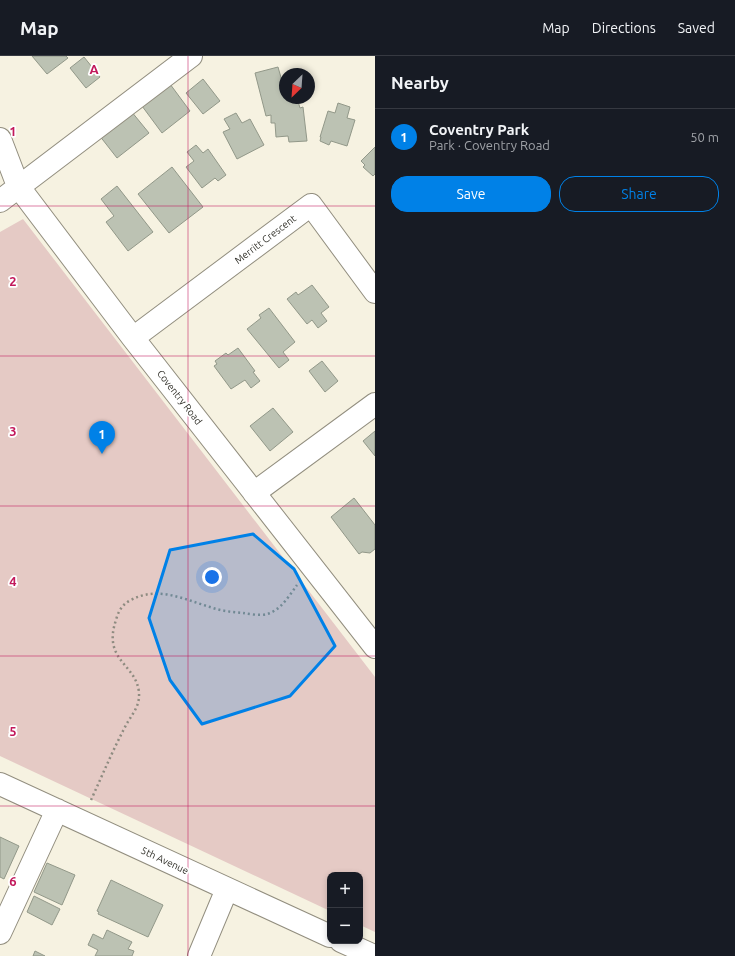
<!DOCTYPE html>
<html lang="en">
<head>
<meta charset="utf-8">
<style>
  body { margin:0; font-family:Ubuntu,sans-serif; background:#242831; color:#f1f3f6 }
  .controls { position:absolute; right:12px; bottom:12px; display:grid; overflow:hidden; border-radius:8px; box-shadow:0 2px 6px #0003 }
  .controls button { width:36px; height:36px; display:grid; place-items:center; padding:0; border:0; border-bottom:1px solid #363941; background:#171b24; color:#f1f3f6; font:20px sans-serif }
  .compass { position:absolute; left:279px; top:12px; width:36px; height:36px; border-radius:50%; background:#171b24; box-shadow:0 2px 6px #0003; rotate:205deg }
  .you { position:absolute; left:212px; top:521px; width:14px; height:14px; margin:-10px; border:3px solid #fff; border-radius:50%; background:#1a73e8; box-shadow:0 0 0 6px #1a73e833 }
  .badge { display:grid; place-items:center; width:26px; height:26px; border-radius:50%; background:#0081e7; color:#fff; font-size:13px; font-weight:700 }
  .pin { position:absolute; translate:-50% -33px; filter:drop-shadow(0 1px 2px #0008) }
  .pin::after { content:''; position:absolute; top:21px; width:14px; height:12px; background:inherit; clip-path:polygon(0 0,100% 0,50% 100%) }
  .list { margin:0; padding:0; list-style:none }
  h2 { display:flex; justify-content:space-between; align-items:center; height:52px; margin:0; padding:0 16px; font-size:17px }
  h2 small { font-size:13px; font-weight:400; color:#9ea1a6 }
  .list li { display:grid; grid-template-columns:26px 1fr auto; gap:12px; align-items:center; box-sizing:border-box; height:56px; padding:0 16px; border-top:1px solid #363941 }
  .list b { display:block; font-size:15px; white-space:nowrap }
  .list p { margin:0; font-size:13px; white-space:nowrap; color:#9ea1a6 }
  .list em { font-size:13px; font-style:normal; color:#9ea1a6 }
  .actions { display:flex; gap:8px; padding:12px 16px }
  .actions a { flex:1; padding:9px 0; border:1px solid #0081e7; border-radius:16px; text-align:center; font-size:14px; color:#0081e7 }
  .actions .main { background:#0081e7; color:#fff }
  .map { position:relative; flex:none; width:375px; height:900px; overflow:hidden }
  header { display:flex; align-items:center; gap:24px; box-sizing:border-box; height:56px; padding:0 20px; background:#171b24; border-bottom:1px solid #363941 }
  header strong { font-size:19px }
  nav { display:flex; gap:22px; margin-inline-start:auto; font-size:14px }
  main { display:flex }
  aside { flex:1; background:#171b24 }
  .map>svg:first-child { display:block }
</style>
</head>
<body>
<header>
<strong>Map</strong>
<nav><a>Map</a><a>Directions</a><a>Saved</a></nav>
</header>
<main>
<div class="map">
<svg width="375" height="900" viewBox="0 0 375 900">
  <rect width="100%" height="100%" fill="#f6f2e1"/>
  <!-- green -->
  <path fill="#e5cac5" d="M 23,163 L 375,621 L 375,876 L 360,869 L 360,819 L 330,819 L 330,855 L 0,700 L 0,176 Z"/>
  <!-- building -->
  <path fill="#bcc2b3" stroke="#929889" d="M 32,0 L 66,0 L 68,2 L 47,18 Z
    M 84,1 L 100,21 L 86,32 L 70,12 Z
    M 278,11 L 282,25 L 285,25 L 285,42 L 297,42 L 300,52 L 303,51 L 307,85 L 289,86 L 288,80 L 276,81 L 275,67 L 271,67 L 271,59 L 266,60 L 255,17 Z
    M 203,23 L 220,45 L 203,58 L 186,37 Z
    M 170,28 L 190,55 L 162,77 L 142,50 Z
    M 338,47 L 350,51 L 347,62 L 355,64 L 347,90 L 331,85 L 329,89 L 320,85 L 321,81 L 320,81 L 328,55 L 335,57 Z
    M 131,55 L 149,77 L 117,102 L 99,79 Z
    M 236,57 L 242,67 L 250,63 L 264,89 L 237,103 L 223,76 L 230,73 L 224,63 Z
    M 196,89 L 203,97 L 208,93 L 226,119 L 218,125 L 215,122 L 202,132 L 186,111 L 194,105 L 187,96 Z
    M 375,91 L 375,118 L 373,120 L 363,111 L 365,109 L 361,105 Z
    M 172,111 L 203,151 L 169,177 L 138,138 Z
    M 117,130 L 153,176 L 128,195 L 106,166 L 114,160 L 101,143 Z
    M 312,229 L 329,251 L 321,257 L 327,265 L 318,272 L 312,264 L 307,268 L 287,243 L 296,236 L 298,239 Z
    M 269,252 L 295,286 L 283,296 L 289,304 L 279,312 L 247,273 L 261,262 L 259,259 Z
    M 238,292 L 255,315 L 253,316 L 260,325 L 251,332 L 245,324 L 231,333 L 214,310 L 217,308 L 215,305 L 226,297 L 228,299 Z
    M 322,305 L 338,325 L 325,336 L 309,315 Z
    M 273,352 L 293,376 L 270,395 L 250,370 Z
    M 375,375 L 375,400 L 363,385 Z
    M 354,442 L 375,469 L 375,493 L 370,497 L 362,496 L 359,498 L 331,461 Z
    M 0,781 L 19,790 L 4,823 L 0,821 Z
    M 47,807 L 75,819 L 62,849 L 34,836 Z
    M 111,824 L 163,849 L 148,881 L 98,858 L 99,856 L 97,855 Z
    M 34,840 L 60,853 L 52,869 L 27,856 Z
    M 107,874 L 132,886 L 128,893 L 134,895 L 132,900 L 95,900 L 98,894 L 88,889 L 93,878 L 103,883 Z
    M 35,895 L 45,900 L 33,900 Z"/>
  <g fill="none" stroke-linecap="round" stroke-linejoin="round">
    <defs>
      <path id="minor" d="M 0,83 L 18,130 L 133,282 L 375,591
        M 0,145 L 191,0
        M 133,282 L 311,149 L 375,236
        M 254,437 L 375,348
        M 0,728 L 330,880
        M 0,877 L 57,754
        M 341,885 L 374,900
        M 199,900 L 227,833"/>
    </defs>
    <!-- minor casing -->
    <use href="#minor" stroke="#928e7f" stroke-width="24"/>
    <!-- path -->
    <path stroke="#8e8b80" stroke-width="2.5" stroke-dasharray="2 3" stroke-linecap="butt" d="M 91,744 C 102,720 112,696 124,673 C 130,660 140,652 139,637 C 137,608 102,605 116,564 C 118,556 122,549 129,545 C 157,529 183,543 210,551 C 221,555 232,556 243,557 C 250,558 260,560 267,558 C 281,554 289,540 297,529"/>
    <!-- minor -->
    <use href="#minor" stroke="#fff" stroke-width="22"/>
  </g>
  <!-- marked area -->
  <path fill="#0081e7" fill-opacity="0.2" stroke="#0081e7" stroke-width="3" stroke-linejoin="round" d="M 253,478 L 294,513 L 335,590 L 290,640 L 202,668 L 170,624 L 149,562 L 170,494 Z"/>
  <!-- grid -->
  <path fill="none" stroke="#c2185b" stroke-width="1" stroke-opacity="0.55" d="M 188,0 L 188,900M 0,150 L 375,150M 0,300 L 375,300M 0,450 L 375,450M 0,600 L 375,600M 0,750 L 375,750"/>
  <g text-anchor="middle" stroke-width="3.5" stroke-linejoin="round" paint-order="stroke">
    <!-- street labels -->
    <g font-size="10" fill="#313029" stroke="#fff">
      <text transform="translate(265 183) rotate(-37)" y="4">Merritt Crescent</text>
      <text transform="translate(180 341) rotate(52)" y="4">Coventry Road</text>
      <text transform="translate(165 804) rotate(25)" y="4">5th Avenue</text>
    </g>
  </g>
  <g font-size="13" text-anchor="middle" font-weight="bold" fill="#c2185b" stroke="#fff" stroke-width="3.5" stroke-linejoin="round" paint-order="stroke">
    <text x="94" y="18">A</text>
    <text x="13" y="80">1</text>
    <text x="13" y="230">2</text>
    <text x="13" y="380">3</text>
    <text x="13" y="530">4</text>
    <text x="13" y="680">5</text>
    <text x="13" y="830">6</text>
  </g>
</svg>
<div class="controls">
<button>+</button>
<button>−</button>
</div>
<svg class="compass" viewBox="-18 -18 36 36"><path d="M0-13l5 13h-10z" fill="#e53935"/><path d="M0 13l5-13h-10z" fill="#9ea1a6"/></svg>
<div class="you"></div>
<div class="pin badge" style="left:102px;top:398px">1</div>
</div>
<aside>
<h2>Nearby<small></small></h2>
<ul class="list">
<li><span class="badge">1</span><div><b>Coventry Park</b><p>Park · Coventry Road</p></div><em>50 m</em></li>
</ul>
<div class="actions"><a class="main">Save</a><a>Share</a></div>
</aside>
</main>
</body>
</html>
